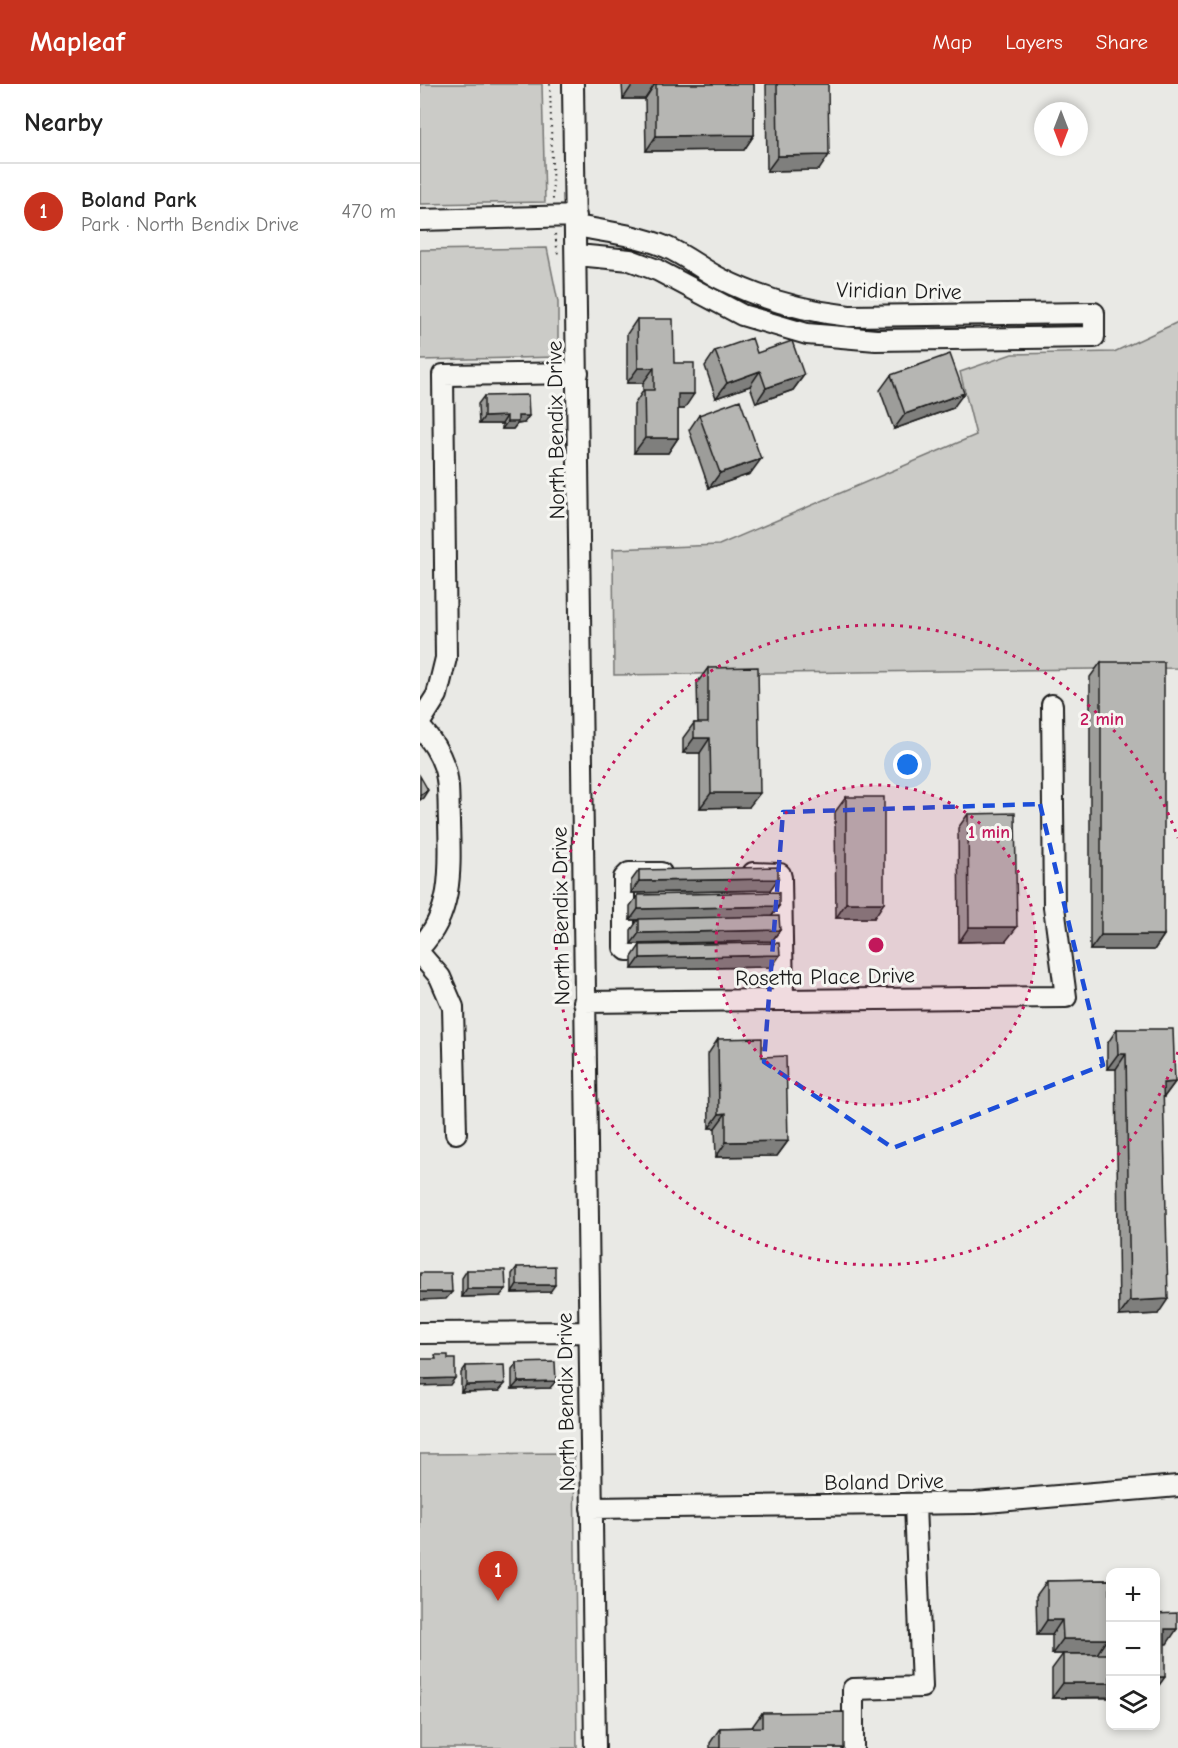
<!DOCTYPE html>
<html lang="en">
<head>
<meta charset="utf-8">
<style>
  body { margin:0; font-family:"Comic Neue",sans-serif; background:#f6f6f6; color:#222 }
  .controls { position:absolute; right:18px; bottom:18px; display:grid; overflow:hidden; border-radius:12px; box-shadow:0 3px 9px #0003 }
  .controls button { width:54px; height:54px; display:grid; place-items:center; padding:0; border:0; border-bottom:2px solid #e0e0e0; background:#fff; color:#222; font:30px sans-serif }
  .compass { position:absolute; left:614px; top:18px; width:54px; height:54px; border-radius:50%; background:#fff; box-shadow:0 3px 9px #0003; rotate:180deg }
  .you { position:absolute; left:488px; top:681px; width:21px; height:21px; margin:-15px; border:4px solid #fff; border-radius:50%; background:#1a73e8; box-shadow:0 0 0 9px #1a73e833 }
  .badge { display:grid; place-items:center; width:39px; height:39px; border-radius:50%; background:#c8321e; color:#fff; font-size:20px; font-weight:700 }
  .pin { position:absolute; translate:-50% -50px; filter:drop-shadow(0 2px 3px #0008) }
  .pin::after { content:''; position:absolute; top:32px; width:21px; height:18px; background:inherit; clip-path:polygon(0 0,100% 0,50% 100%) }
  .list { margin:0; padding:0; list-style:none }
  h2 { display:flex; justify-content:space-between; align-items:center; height:78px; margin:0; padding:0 24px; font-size:26px }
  h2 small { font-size:20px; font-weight:400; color:#767676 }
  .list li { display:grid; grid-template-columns:39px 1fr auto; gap:18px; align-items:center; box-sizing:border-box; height:96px; padding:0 24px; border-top:2px solid #e0e0e0 }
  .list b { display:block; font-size:22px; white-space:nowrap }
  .list p { margin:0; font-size:20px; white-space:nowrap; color:#767676 }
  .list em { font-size:20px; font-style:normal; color:#767676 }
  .icon { flex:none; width:33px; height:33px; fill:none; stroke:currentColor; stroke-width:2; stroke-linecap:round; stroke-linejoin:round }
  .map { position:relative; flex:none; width:758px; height:1664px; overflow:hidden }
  header { display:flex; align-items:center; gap:36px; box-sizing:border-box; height:84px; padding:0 30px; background:#c8321e; color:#fff }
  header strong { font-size:28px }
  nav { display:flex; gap:33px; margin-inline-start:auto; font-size:21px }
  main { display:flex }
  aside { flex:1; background:#fff }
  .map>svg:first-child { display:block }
</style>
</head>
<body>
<header>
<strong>Mapleaf</strong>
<nav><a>Map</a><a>Layers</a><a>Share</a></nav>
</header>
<main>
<aside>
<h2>Nearby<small></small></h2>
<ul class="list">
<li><span class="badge">1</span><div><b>Boland Park</b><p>Park · North Bendix Drive</p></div><em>470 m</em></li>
</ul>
</aside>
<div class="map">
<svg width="758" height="1664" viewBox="0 0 758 1664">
  <rect width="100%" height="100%" fill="#e9e9e5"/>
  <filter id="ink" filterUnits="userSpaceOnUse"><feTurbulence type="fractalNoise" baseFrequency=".0167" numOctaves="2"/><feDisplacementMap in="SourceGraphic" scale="12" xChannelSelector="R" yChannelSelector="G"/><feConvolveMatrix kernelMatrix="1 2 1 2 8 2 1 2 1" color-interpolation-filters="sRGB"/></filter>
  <g filter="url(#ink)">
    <!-- green -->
    <path fill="#cbcbc7" stroke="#747472" stroke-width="1.5" d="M 0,0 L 122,0 L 125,118 L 0,120 Z
      M 127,164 L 138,218 L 138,273 L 0,276 L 0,166 Z
      M 758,238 L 758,584 L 194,591 L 193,465 L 299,461 L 556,351 L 540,288 L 592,270 L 694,268 Z
      M 154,1369 L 157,1664 L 0,1664 L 0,1370 Z"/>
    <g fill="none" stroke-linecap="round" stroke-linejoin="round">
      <defs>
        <path id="minor" d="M 153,0 L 175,1664
          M 0,136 L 156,132
          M 157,142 C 187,148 217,151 246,163 C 265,171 283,186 301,195 C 341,215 385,227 429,232 L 674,229 L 674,253 L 456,256 L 387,250 L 322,231 L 237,186 L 210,176 L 157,171
          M 0,638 L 17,611 L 26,574 L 23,291 L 158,289
          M 0,643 C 10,654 19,667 24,682 C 30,699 28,719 29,737 C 30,782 34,828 0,863
          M 241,789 L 209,789 L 204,794 L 204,863 L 207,866 L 242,866
          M 333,789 L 360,790 L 361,794 L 363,916
          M 0,870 L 20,893 L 33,923 L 36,1049
          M 164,918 L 646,913 L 634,823 L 632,621
          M 0,1249 L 168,1248
          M 171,1424 L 555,1419 L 758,1402
          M 433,1664 L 433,1605 L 502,1603 L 495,1420"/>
      </defs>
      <!-- minor casing -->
      <use href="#minor" stroke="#1c1c1c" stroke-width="24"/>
      <!-- path -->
      <path stroke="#1c1c1c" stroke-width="2" stroke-dasharray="1.5 4.5" stroke-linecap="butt" d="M 130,0 L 133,117
        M 135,150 L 138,171"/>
      <!-- minor -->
      <use href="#minor" stroke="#f6f6f2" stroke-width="20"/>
    </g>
    <!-- wall -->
    <path fill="#9d9d9a" stroke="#1c1c1c" stroke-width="1.5" d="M 202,0 L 334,0 L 334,51 L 324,66 L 226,67 L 225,15 L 203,15 Z
      M 346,0 L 408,0 L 399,86 L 347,87 Z
      M 217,235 L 254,279 L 264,325 L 258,325 L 258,354 L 248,369 L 214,369 L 214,321 L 223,307 L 223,299 L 207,299 L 207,250 Z
      M 295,267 L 337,269 L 384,291 L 373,306 L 336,319 L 330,302 L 296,314 L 285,282 Z
      M 471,291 L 533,324 L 474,345 L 460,306 Z
      M 64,312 L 104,339 L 97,340 L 93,345 L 82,345 L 82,340 L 59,340 L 58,320 Z
      M 279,331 L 330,390 L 289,404 L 269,346 Z
      M 681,578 L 744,851 L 734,866 L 670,866 L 670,593 Z
      M 288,584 L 329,723 L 280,724 L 280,669 L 263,669 L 263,654 L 274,639 L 278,639 L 277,599 Z
      M 426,713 L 454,834 L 416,834 L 415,728 Z
      M 548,730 L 586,857 L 539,858 L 538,744 Z
      M 219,786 L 350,806 L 211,809 L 211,797 Z
      M 218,811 L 359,822 L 352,832 L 360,846 L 352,857 L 211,860 L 211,846 L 218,836 L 210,836 L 210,822 Z
      M 220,861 L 352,883 L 212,885 L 212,873 Z
      M 697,945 L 755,998 L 744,1013 L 743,1013 L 738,1230 L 699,1232 L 696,985 L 687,985 L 687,960 Z
      M 298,955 L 342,973 L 368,1057 L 357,1072 L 296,1073 L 295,1044 L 289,1044 L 288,970 Z
      M 97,1183 L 130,1208 L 92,1209 L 92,1190 Z
      M 47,1186 L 80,1212 L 42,1213 L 42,1194 Z
      M 97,1279 L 130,1304 L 92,1305 L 92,1286 Z
      M 46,1282 L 79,1307 L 41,1308 L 41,1289 Z
      M 690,1496 L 690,1614 L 632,1614 L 632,1585 L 643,1570 L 677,1570 L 632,1570 L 632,1551 L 617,1551 L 616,1512 L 627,1497 Z
      M 342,1629 L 424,1664 L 290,1664 L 290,1659 L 300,1644 L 332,1643 Z"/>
    <!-- shaded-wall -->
    <path fill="#7f7f7d" stroke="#1c1c1c" stroke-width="1.5" d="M 213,0 L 235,0 L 225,15 L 203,15 Z
      M 334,51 L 324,66 L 226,67 L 236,52 Z
      M 409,71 L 399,86 L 347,87 L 358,72 Z
      M 218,284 L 234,284 L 223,299 L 207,299 Z
      M 340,287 L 330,302 L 296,314 L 307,299 Z
      M 384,291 L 373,306 L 336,319 L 346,304 Z
      M 544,309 L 533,324 L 474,345 L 485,330 Z
      M 258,310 L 274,310 L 264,325 L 247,325 Z
      M 87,332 L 82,340 L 59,340 L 64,333 Z
      M 98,332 L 109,332 L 104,339 L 97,340 L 93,345 L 82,345 L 87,338 Z
      M 225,354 L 258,354 L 248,369 L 214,369 Z
      M 341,375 L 330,390 L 289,404 L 300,389 Z
      M 274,654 L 290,654 L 280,669 L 263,669 Z
      M 8,706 L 3,714 L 0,716 L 0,711 Z
      M 291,709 L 340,709 L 329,723 L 280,724 Z
      M 358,795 L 350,806 L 211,809 L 219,797 Z
      M 426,819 L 464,819 L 454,834 L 416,834 Z
      M 359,822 L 351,833 L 210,836 L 218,825 Z
      M 549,843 L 597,843 L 586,857 L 539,858 Z
      M 360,846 L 352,857 L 211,860 L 219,849 Z
      M 681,851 L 744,851 L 734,866 L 670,866 Z
      M 360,871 L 352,883 L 212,885 L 220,874 Z
      M 698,970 L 706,970 L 696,985 L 687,985 Z
      M 755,998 L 744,1013 L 732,1014 L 743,999 Z
      M 306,1029 L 295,1044 L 289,1044 L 299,1030 Z
      M 368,1057 L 357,1072 L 296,1073 L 306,1058 Z
      M 97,1201 L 135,1201 L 130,1208 L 92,1209 Z
      M 47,1205 L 86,1205 L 80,1212 L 42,1213 Z
      M 0,1208 L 32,1208 L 26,1215 L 0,1216 Z
      M 748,1215 L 738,1230 L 699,1232 L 710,1217 Z
      M 35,1294 L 30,1301 L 0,1302 L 0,1295 Z
      M 136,1297 L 130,1304 L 92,1305 L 98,1298 Z
      M 85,1300 L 79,1307 L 41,1308 L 46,1301 Z
      M 627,1536 L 642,1536 L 632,1551 L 617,1551 Z
      M 745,1545 L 757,1545 L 747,1560 L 735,1560 Z
      M 643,1555 L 687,1555 L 677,1570 L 632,1570 Z
      M 735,1593 L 745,1593 L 735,1607 Z
      M 643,1599 L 690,1599 L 690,1613 L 632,1614 Z"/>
    <!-- building -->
    <path fill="#b6b6b3" stroke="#1c1c1c" stroke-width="1.5" d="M 236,0 L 334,0 L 334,51 L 236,52 Z
      M 357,0 L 408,0 L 409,71 L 358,72 Z
      M 217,235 L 253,235 L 254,279 L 274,279 L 274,310 L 258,310 L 258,354 L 225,354 L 224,306 L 234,306 L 234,284 L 218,284 Z
      M 332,254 L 337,269 L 372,257 L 384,291 L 346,304 L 340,287 L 307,299 L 295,267 Z
      M 530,270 L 544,309 L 485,330 L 471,291 Z
      M 108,311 L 109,332 L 98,332 L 98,338 L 87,338 L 87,332 L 64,333 L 64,312 Z
      M 320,316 L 341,375 L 300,389 L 279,331 Z
      M 681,578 L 744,578 L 744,851 L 681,851 Z
      M 338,583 L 340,709 L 291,709 L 290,654 L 274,654 L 274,639 L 288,639 L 288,584 Z
      M 0,692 L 8,706 L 0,711 Z
      M 426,713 L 464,713 L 464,819 L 426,819 Z
      M 595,729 L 597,843 L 549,843 L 548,730 Z
      M 358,783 L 358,795 L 219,797 L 219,786 Z
      M 359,808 L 359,822 L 218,825 L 218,811 Z
      M 359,832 L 360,846 L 219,849 L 219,835 Z
      M 359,859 L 360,871 L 220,874 L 220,861 Z
      M 697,945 L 753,945 L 755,998 L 743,999 L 748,1215 L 710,1217 L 706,970 L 698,970 Z
      M 342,954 L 342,973 L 366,972 L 368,1057 L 306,1058 L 306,1029 L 299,1030 L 298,955 Z
      M 135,1182 L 135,1201 L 97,1201 L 97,1183 Z
      M 47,1186 L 85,1186 L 86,1205 L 47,1205 Z
      M 0,1189 L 31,1189 L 32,1208 L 0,1208 Z
      M 15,1271 L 28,1271 L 28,1275 L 35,1275 L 35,1294 L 0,1295 L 0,1275 L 16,1275 Z
      M 135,1278 L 136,1297 L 98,1298 L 97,1279 Z
      M 84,1281 L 85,1300 L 46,1301 L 46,1282 Z
      M 690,1496 L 690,1599 L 643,1599 L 643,1570 L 687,1570 L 687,1555 L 643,1555 L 642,1536 L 627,1536 L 627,1497 Z
      M 757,1529 L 757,1545 L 745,1545 L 745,1593 L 735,1593 L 735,1530 Z
      M 424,1628 L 424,1664 L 300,1664 L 300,1644 L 342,1643 L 342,1629 Z"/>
  </g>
  <!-- marked area -->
  <path fill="none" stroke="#1d4ed8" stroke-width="4.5" stroke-dasharray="12 8" stroke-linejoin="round" d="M 620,720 L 683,981 L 473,1064 L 344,978 L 363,728 Z"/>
  <!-- distance rings -->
  <circle cx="456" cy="861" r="160" fill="#c2185b" fill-opacity=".12"/>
  <g fill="none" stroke="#c2185b" stroke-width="3" stroke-dasharray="3 6">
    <circle cx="456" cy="861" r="160"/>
    <path d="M758 968A320 320 0 1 1 758 754"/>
  </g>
  <g text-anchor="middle" stroke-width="6" stroke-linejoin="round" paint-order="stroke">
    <!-- street labels -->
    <g font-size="22" fill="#1c1c1c" stroke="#f6f6f2">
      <text transform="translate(479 206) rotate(1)" y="8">Viridian Drive</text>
      <text transform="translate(135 346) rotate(-91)" y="8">North Bendix Drive</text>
      <text transform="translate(140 832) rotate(-91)" y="8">North Bendix Drive</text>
      <text transform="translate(405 892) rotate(-1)" y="8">Rosetta Place Drive</text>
      <text transform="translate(145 1318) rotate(-91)" y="8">North Bendix Drive</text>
      <text transform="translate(464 1397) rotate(-1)" y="8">Boland Drive</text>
    </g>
  </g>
  <circle cx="456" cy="861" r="9" fill="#c2185b" stroke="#f6f6f2" stroke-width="3"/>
  <g font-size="18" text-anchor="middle" font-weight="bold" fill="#c2185b" stroke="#f6f6f2" stroke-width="6" stroke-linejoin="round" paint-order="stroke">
    <text x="682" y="641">2 min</text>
    <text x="569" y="754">1 min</text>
  </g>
</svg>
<div class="controls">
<button>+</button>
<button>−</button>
<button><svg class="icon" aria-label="layers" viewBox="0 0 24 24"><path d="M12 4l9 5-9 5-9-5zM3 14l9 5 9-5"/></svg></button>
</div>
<svg class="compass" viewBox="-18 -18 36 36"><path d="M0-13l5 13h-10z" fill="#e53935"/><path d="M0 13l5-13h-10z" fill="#767676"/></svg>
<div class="you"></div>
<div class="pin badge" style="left:78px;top:1517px">1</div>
</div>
</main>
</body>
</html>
